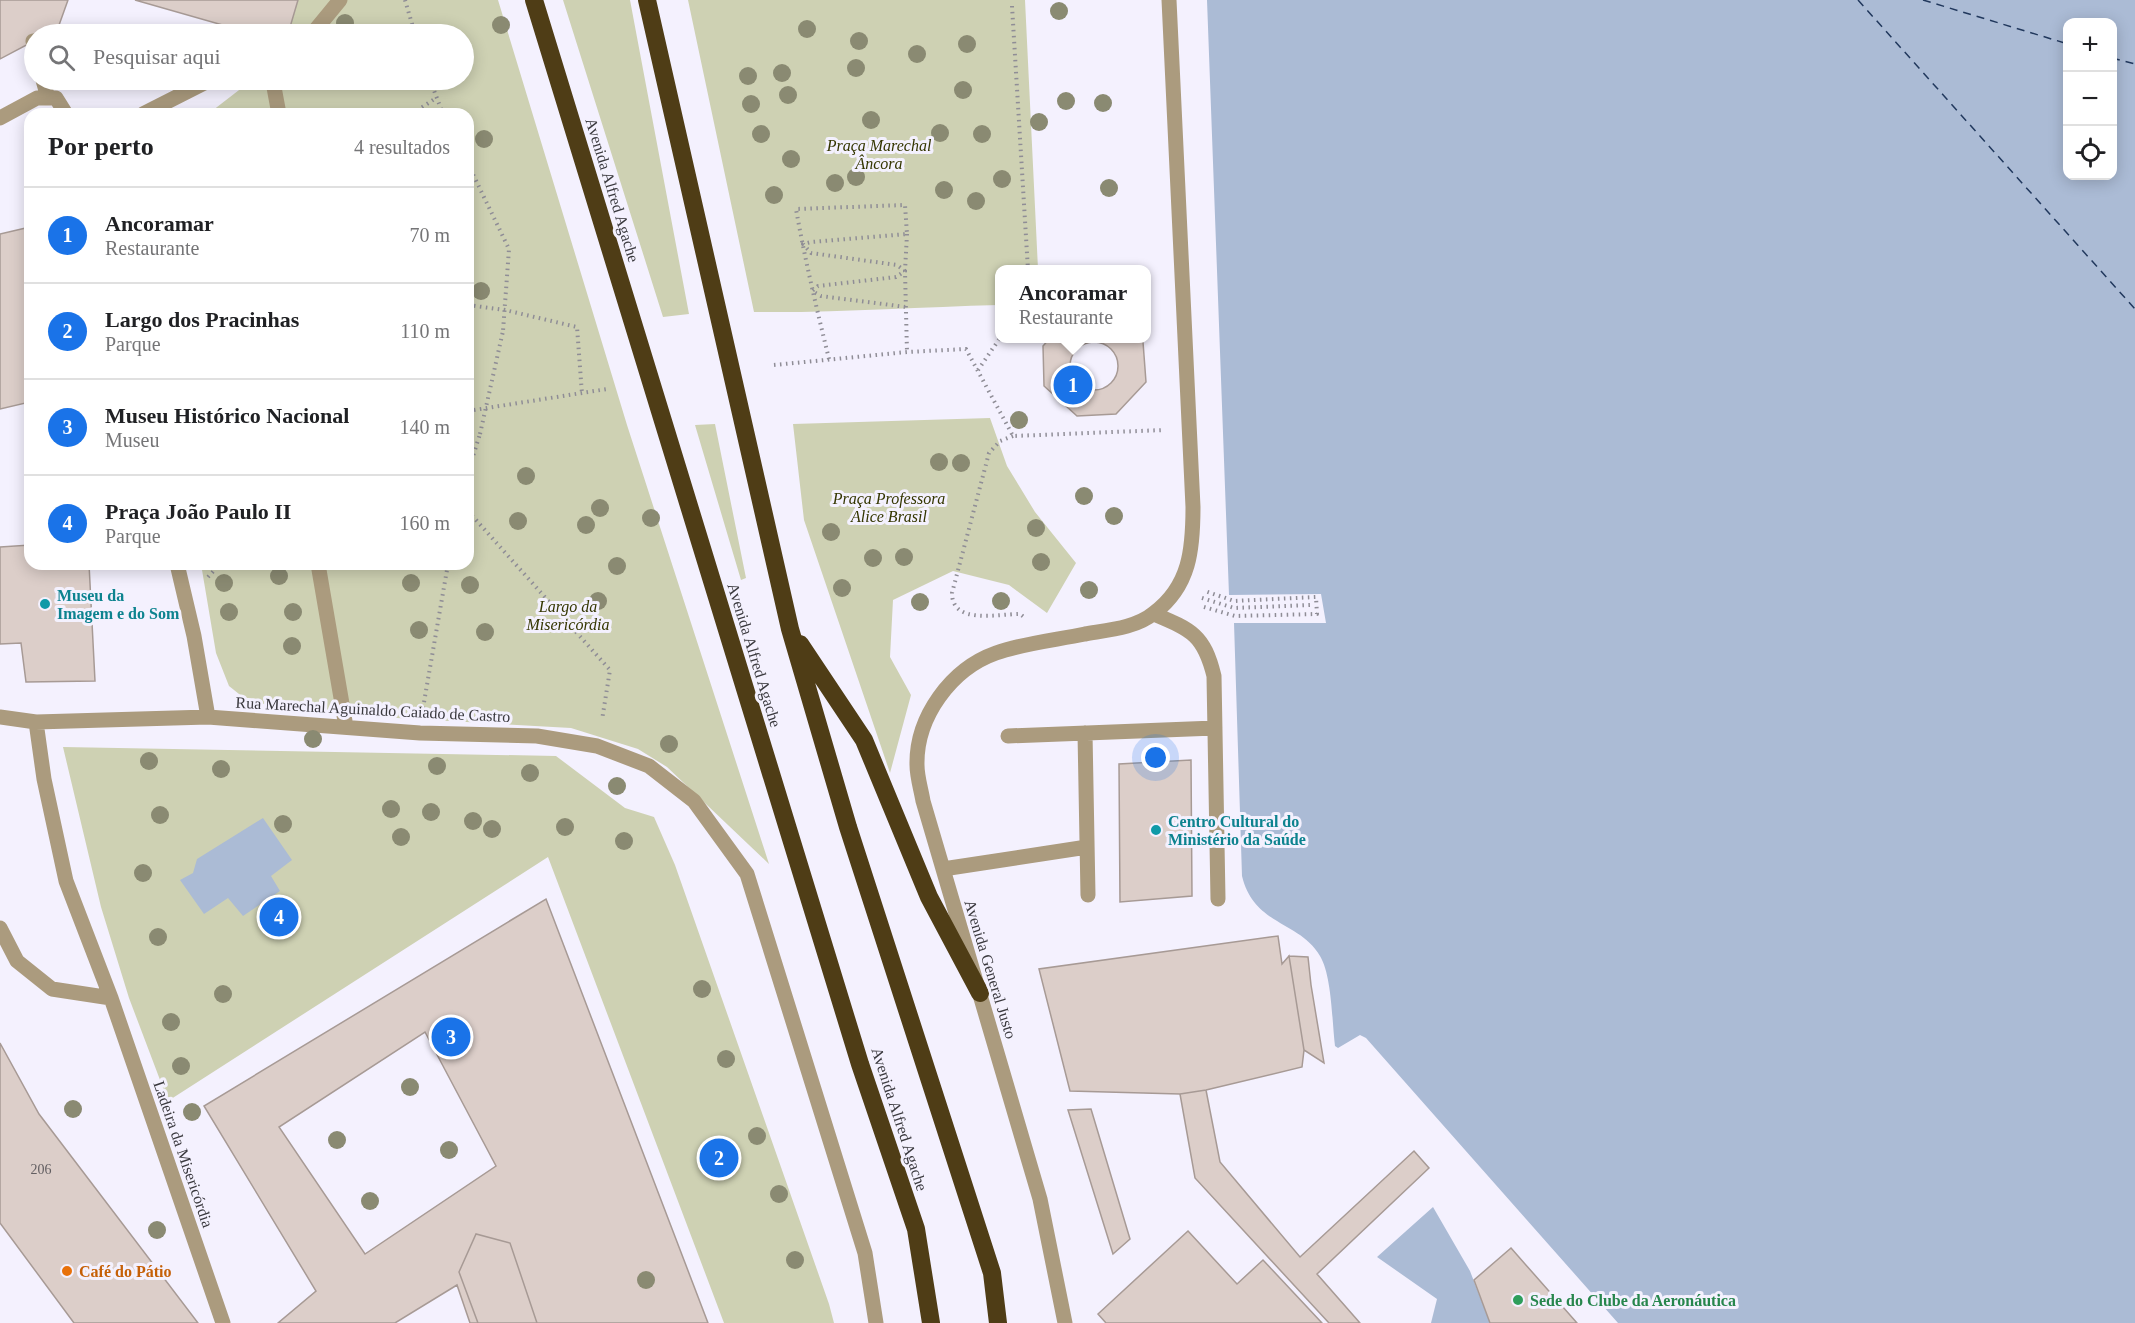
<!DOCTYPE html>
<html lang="pt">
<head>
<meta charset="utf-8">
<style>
  body { margin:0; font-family:Georgia,serif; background:#f2f2f2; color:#202124 }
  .controls { position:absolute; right:18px; top:18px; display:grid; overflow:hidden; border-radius:12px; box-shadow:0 3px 15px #0003 }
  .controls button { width:54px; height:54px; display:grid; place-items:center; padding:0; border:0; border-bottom:2px solid #e0e0e0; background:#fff; color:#202124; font:30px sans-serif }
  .you { position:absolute; left:1156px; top:758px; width:21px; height:21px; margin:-15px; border:4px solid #fff; border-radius:50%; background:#1a73e8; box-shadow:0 0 0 9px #1a73e833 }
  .badge { display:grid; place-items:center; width:39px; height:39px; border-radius:50%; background:#1a73e8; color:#fff; font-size:20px; font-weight:700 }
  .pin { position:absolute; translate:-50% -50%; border:3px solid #fff; box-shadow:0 2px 6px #0006 }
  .popup { position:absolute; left:995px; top:265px; width:156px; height:78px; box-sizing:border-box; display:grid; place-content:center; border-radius:12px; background:#fff; filter:drop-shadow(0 2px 4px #0005); font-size:20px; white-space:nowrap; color:#757577 }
  .popup b { font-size:22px; color:#202124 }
  .popup::after { content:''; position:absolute; left:50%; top:100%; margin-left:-12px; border:12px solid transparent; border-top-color:#fff }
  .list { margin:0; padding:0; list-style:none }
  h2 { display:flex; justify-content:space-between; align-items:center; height:78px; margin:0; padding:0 24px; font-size:26px }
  h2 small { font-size:20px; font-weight:400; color:#757577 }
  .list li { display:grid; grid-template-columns:39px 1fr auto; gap:18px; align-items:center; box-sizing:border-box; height:96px; padding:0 24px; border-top:2px solid #e0e0e0 }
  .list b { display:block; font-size:22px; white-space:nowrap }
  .list p { margin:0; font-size:20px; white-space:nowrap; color:#757577 }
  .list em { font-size:20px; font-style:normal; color:#757577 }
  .icon { flex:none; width:33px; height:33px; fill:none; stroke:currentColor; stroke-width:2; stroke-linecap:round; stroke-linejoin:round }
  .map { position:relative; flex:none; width:2135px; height:1323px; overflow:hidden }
  .search { position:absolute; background:#fff; box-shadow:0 3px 15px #0003; left:24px; top:24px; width:450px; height:66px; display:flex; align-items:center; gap:15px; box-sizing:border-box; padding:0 21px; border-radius:33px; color:#757577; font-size:22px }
  .panel { position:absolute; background:#fff; box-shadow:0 3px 15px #0003; left:24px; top:108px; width:450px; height:462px; border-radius:18px }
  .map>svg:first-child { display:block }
</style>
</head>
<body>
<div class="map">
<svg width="2135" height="1323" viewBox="0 0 2135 1323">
  <rect width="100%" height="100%" fill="#f4f1fe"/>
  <!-- green -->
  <path fill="#ced1b3" d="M 298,0 L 498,0 L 627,425 L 769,864 L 667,767 L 638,749 L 571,728 L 345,715 L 249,702 L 229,686 L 216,653 L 201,564 L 468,564 L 468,114 L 208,114 L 252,80 L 464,80 L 464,34 L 288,34 Z
    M 563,0 L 630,0 L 689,314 L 663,317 Z
    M 688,0 L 1025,0 L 1038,269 L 1000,270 L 999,305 C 918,307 836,313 754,312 Z
    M 990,418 L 1007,466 L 1035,512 L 1076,563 L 1047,613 L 1009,585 L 953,571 L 893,600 L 890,657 L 911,695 L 890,773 L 804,520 L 793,424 Z
    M 715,424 L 746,578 L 741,580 L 695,425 Z
    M 63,747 L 556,756 L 625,808 L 654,817 L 675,865 L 829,1304 L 834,1323 L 724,1323 L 548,857 L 168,1101 L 129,998 L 101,907 Z"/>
  <!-- water -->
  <path fill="#abbbd5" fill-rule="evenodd" d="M 1207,0 L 2135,0 L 2135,1323 L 1618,1323 L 1366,1038 L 1360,1035 L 1338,1048 L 1335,1046 C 1332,1022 1332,976 1320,956 C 1300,921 1254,926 1242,876 L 1234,623 L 1326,623 L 1321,594 L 1229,595 ZM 2068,22 L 2112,22 L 2112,176 L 2068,176 Z
    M 263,818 L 292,860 L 271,876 L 280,891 L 243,916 L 228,898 L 204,914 L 180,880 L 193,873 L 197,859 Z
    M 1433,1207 L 1470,1271 L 1490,1323 L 1431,1323 L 1437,1299 L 1377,1257 Z"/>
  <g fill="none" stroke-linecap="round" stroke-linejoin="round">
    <!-- ferry -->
    <path stroke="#21385d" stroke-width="1.5" stroke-dasharray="8 6" stroke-linecap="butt" d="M 1858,0 L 2135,309
      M 1923,0 L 2068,44
      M 2112,58 L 2135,64"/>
  </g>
  <!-- building -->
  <path fill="#dccec9" stroke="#a79a95" stroke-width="1.5" fill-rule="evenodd" d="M 0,0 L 68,0 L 58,28 L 46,34 L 34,34 L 34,41 L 0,59 Z
    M 135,0 L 298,0 L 288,34 L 254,34 Z
    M 30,227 L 30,402 L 0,409 L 0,234 Z
    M 1050,338 L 1139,338 L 1143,342 L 1146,382 L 1116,414 L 1077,416 L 1044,386 L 1043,346 Z
    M1070 366a24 24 0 1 1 48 0a24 24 0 1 1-48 0Z
    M 30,545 L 30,564 L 89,564 L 95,681 L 26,682 L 21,643 L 0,644 L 0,547 Z
    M 1191,760 L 1192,896 L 1120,902 L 1119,764 Z
    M 546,899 L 708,1323 L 537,1323 L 510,1243 L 476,1234 L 459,1272 L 478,1323 L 470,1323 L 457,1285 L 395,1323 L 278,1323 L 316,1291 L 204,1106 ZM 425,1032 L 496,1166 L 365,1254 L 279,1127 Z
    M 1278,936 L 1282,964 L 1289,956 L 1304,1050 L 1302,1067 L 1206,1090 L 1180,1094 L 1070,1091 L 1039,969 Z
    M 1289,956 L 1308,957 L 1311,985 L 1324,1063 L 1304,1050 Z
    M 0,1043 L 39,1114 L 198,1323 L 74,1323 L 0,1223 Z
    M 1206,1090 L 1220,1162 L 1300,1257 L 1414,1151 L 1429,1168 L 1317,1274 L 1360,1323 L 1329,1323 L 1195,1178 L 1180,1094 Z
    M 1091,1109 L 1130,1239 L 1113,1254 L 1068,1110 Z
    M 1188,1231 L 1237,1284 L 1263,1260 L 1322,1323 L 1106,1323 L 1098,1314 Z
    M 476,1234 L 510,1243 L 537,1323 L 478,1323 L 459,1272 Z
    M 1511,1248 L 1577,1323 L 1490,1323 L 1474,1280 Z"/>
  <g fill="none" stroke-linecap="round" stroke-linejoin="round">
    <!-- path -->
    <path stroke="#8f8d96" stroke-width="4" stroke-dasharray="1.5 4.5" stroke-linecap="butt" d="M 405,0 L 415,34
      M 1012,6 L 1028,270
      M 430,80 L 443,114
      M 412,114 L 436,98
      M 468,164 L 509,249 L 503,331
      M 907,234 L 905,271 L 907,352
      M 468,305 L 505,310 L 577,327 L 582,394
      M 829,359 C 817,310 805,260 796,209 L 905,205 L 907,234 L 811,242 L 803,244 L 811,253 L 897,265 L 905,271 L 896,277 L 818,286 L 812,291 L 821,296 L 906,307
      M 774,365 L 907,352 L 966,349 L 1013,436 L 1164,430
      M 978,370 L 1000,338
      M 468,411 L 607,389
      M 1013,436 L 1000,441 L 989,453 L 952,593 C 952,625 997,614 1020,614 L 1024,617
      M 468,472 L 480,434
      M 468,511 L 610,670 L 602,720
      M 208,577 L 220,564
      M 1202,598 L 1234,608 L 1310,605
      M 1204,607 L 1235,616 L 1317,614 L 1316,597 L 1234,601 L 1205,591
      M 423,708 L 448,564"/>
    <!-- minor -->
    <path stroke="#ab9b7e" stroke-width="15" d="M 312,34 L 340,0
      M 33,41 L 34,46
      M 43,80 L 48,98
      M 275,80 L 273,82 L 279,114
      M 143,114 L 210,80
      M 0,118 L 37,98 L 56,98 L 66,114
      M 177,564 L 194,636 L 208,717
      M 318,564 L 346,727
      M 1154,614 C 1192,630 1204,635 1214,676 L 1218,899
      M 0,717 L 36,722 L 208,717 L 420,733 L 537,736 L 597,746 L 649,766 L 694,801 L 747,874 L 865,1253 L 876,1323
      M 36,722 L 44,779 L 66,881 L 111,998 L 223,1323
      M 1085,733 L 1088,895
      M 1008,736 L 1215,728
      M 943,869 L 1087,847
      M 0,928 L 17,961 L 52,989 L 111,998
      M 1065,1323 L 1040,1199 L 923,801 C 921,789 917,777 917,765 C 916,717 951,669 996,653 C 1024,643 1056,640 1085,634 C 1108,630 1136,628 1154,613 C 1190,586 1193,549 1193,507 L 1169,0"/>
    <!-- highway -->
    <path stroke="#4f3d16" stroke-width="18" d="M 534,0 L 860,1064 L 916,1229 L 931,1323
      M 647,0 L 790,629 L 848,827 L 992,1273 L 998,1323
      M 800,644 L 864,740 L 929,897 L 980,993"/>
    <!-- path-bridge -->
    <path stroke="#8f8d96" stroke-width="4" stroke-dasharray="1.5 4.5" stroke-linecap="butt" d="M 480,434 L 503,331"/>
  </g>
  <!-- trees -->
  <g fill="#8a8a72">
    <circle cx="1059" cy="11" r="9"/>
    <circle cx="345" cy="23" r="9"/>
    <circle cx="501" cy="25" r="9"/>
    <circle cx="807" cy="29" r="9"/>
    <circle cx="859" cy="41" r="9"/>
    <circle cx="967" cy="44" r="9"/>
    <circle cx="917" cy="54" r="9"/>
    <circle cx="856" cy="68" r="9"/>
    <circle cx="782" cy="73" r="9"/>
    <circle cx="748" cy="76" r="9"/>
    <circle cx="963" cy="90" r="9"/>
    <circle cx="788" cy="95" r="9"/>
    <circle cx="1066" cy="101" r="9"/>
    <circle cx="1103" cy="103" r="9"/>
    <circle cx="751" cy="104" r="9"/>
    <circle cx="871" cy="120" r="9"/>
    <circle cx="1039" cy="122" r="9"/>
    <circle cx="940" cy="133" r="9"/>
    <circle cx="761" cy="134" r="9"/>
    <circle cx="982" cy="134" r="9"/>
    <circle cx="484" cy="139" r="9"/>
    <circle cx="791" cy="159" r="9"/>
    <circle cx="856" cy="177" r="9"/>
    <circle cx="1002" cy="179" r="9"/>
    <circle cx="835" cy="183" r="9"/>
    <circle cx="1109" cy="188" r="9"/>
    <circle cx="944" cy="190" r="9"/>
    <circle cx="774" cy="195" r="9"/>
    <circle cx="976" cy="201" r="9"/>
    <circle cx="481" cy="291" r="9"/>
    <circle cx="1019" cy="420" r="9"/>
    <circle cx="939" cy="462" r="9"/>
    <circle cx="961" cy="463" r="9"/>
    <circle cx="526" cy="476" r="9"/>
    <circle cx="1084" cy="496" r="9"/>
    <circle cx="600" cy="508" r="9"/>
    <circle cx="1114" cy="516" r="9"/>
    <circle cx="651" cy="518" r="9"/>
    <circle cx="518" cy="521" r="9"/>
    <circle cx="586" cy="525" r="9"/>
    <circle cx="1036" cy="528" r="9"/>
    <circle cx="831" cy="532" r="9"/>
    <circle cx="904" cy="557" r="9"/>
    <circle cx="873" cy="558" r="9"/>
    <circle cx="1041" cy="562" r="9"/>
    <circle cx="617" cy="566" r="9"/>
    <circle cx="279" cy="576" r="9"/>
    <circle cx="224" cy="583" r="9"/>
    <circle cx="411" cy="583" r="9"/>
    <circle cx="470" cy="585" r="9"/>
    <circle cx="842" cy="588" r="9"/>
    <circle cx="1089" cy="590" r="9"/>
    <circle cx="598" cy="601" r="9"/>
    <circle cx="1001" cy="601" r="9"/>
    <circle cx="920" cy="602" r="9"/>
    <circle cx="229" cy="612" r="9"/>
    <circle cx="293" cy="612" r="9"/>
    <circle cx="419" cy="630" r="9"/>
    <circle cx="485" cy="632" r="9"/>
    <circle cx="292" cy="646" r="9"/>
    <circle cx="313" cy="739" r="9"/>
    <circle cx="669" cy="744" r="9"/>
    <circle cx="149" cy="761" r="9"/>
    <circle cx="437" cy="766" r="9"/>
    <circle cx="221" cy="769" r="9"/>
    <circle cx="530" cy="773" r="9"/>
    <circle cx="617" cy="786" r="9"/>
    <circle cx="391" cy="809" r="9"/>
    <circle cx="431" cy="812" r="9"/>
    <circle cx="160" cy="815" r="9"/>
    <circle cx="473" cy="821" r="9"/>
    <circle cx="283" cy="824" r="9"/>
    <circle cx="565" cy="827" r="9"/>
    <circle cx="492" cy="829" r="9"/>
    <circle cx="401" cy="837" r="9"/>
    <circle cx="624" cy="841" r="9"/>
    <circle cx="143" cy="873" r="9"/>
    <circle cx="158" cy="937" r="9"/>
    <circle cx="702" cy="989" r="9"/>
    <circle cx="223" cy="994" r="9"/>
    <circle cx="171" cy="1022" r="9"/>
    <circle cx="726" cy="1059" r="9"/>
    <circle cx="181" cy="1066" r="9"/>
    <circle cx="410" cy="1087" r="9"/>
    <circle cx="73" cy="1109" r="9"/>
    <circle cx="192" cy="1112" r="9"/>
    <circle cx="757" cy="1136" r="9"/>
    <circle cx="337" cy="1140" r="9"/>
    <circle cx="449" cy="1150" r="9"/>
    <circle cx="779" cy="1194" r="9"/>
    <circle cx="370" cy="1201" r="9"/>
    <circle cx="157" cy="1230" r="9"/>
    <circle cx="795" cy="1260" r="9"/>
    <circle cx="646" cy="1280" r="9"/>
  </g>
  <!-- markers -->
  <g fill="#0f9aa8" stroke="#f4f1fe" stroke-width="2">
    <circle cx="45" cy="604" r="6"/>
    <circle cx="1156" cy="830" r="6"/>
  </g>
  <circle fill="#e8710a" stroke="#f4f1fe" stroke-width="2" cx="67" cy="1271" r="6"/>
  <circle fill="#2e9e5b" stroke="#f4f1fe" stroke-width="2" cx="1518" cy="1300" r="6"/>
  <g text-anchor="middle" stroke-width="6" stroke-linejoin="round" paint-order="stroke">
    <!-- number labels -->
    <g font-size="14" fill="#625e61">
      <text x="41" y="1174">206</text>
    </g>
    <!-- park labels -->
    <g font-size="16" font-style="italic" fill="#343600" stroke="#f4f1fe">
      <text x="879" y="151">Praça Marechal<tspan x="879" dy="18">Âncora</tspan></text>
      <text x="889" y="504">Praça Professora<tspan x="889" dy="18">Alice Brasil</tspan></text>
      <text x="568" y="612">Largo da<tspan x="568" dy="18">Misericórdia</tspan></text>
    </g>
    <!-- street labels -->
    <g font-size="16" fill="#3a393e" stroke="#f4f1fe">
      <text transform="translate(613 190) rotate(73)" y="6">Avenida Alfred Agache</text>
      <text transform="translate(755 655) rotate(73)" y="6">Avenida Alfred Agache</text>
      <text transform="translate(373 709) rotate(3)" y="6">Rua Marechal Aguinaldo Caiado de Castro</text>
      <text transform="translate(991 969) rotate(73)" y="6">Avenida General Justo</text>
      <text transform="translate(900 1119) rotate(72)" y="6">Avenida Alfred Agache</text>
      <text transform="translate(184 1154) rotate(71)" y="6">Ladeira da Misericórdia</text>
    </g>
    <!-- culture labels -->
    <g font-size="16" font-weight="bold" fill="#0d838f" stroke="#f4f1fe" text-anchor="start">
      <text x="57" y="601">Museu da<tspan x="57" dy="18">Imagem e do Som</tspan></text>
      <text x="1168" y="827">Centro Cultural do<tspan x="1168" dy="18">Ministério da Saúde</tspan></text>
    </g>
    <!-- food labels -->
    <g font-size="16" font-weight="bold" fill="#c56008" stroke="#f4f1fe" text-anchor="start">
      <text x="79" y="1277">Café do Pátio</text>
    </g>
    <!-- leisure labels -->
    <g font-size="16" font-weight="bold" fill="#27864d" stroke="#f4f1fe" text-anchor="start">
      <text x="1530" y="1306">Sede do Clube da Aeronáutica</text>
    </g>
  </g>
</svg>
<div class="controls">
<button>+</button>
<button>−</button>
<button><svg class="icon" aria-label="locate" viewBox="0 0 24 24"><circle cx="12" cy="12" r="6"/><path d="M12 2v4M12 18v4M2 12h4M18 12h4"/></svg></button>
</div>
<div class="you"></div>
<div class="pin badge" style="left:1073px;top:385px">1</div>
<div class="popup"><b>Ancoramar</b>Restaurante</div>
<div class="pin badge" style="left:719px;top:1158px">2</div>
<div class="pin badge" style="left:451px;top:1037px">3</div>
<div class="pin badge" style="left:279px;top:917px">4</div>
<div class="search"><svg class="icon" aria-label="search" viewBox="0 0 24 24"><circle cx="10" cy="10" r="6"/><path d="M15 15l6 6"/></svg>Pesquisar aqui</div>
<section class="panel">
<h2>Por perto<small>4 resultados</small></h2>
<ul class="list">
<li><span class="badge">1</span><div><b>Ancoramar</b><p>Restaurante</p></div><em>70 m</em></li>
<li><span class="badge">2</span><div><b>Largo dos Pracinhas</b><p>Parque</p></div><em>110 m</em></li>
<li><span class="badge">3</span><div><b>Museu Histórico Nacional</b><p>Museu</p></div><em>140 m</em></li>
<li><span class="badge">4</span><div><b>Praça João Paulo II</b><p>Parque</p></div><em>160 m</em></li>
</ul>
</section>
</div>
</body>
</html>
